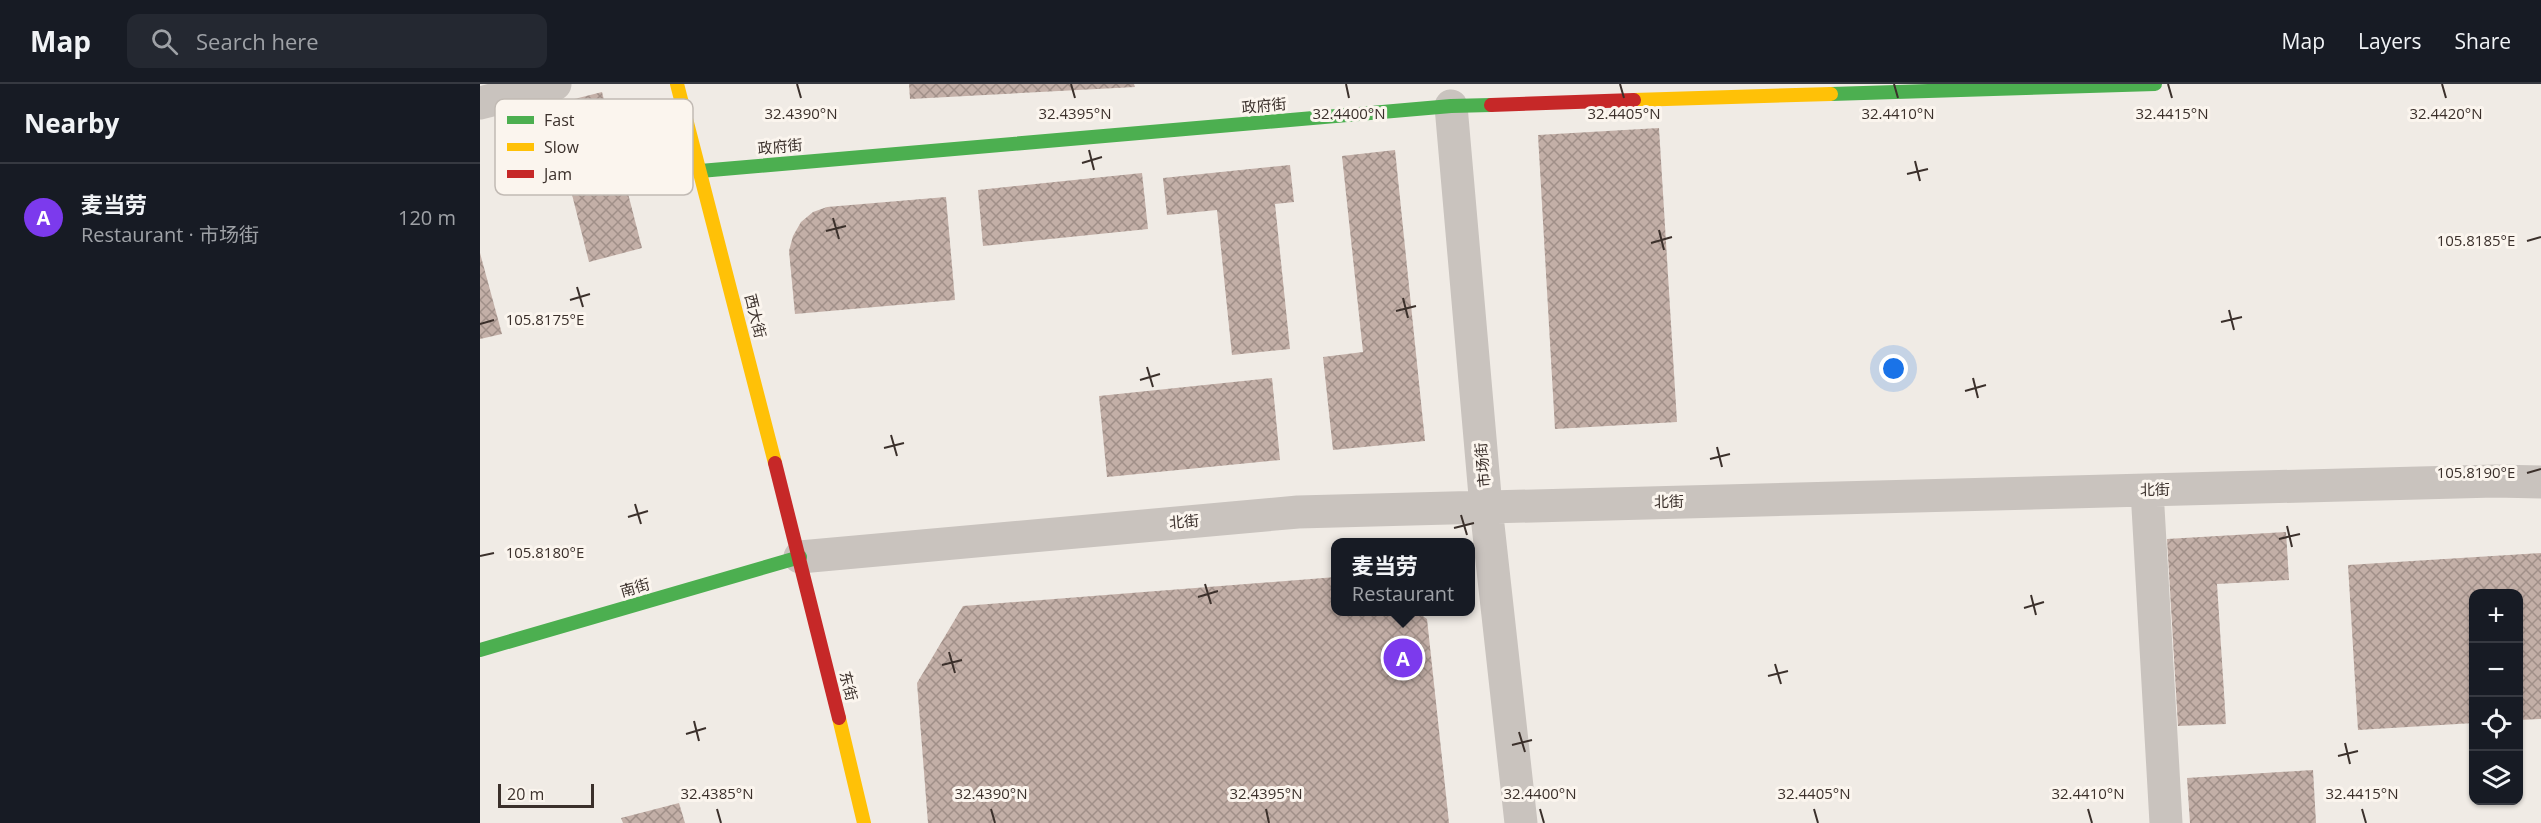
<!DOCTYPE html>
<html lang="en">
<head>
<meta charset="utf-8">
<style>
  body { margin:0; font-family:"Open Sans","Noto Sans SC",sans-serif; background:#242831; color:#f1f3f6 }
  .controls { position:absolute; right:18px; bottom:18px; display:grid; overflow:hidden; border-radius:12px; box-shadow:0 2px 4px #0004 }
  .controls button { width:54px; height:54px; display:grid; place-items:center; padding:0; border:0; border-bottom:2px solid #363941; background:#171b24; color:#f1f3f6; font:30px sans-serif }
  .scale { position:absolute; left:18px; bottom:15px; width:96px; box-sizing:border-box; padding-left:6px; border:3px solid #3b302b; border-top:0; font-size:16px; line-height:21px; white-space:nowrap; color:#3b302b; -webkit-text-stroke:4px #fbf5ee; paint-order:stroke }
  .you { position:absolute; left:1414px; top:285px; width:21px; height:21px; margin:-15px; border:4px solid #fff; border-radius:50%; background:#1a73e8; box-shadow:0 0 0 9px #1a73e833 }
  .badge { display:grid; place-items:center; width:39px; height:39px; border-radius:50%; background:#7c3aed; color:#fff; font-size:20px; font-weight:700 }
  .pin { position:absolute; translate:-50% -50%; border:3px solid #fff; box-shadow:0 2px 6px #0006 }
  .popup { position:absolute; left:851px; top:454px; width:144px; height:78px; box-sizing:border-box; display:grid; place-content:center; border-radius:12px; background:#171b24; filter:drop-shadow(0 2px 4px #0005); font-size:20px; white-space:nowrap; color:#9ea1a6 }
  .popup b { font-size:22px; color:#f1f3f6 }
  .popup::after { content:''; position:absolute; left:50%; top:100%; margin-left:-12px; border:12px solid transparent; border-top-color:#171b24 }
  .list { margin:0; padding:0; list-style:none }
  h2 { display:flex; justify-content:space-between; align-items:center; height:78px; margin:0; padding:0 24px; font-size:26px }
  h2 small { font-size:20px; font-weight:400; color:#9ea1a6 }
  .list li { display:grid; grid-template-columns:39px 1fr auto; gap:18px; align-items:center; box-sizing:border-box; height:108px; padding:0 24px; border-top:2px solid #363941 }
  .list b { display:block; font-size:22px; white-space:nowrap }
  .list p { margin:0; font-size:20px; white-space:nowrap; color:#9ea1a6 }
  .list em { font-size:20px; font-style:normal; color:#9ea1a6 }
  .icon { flex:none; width:33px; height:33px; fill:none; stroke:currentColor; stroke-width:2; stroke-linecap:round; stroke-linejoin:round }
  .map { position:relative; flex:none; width:2061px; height:739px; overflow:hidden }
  header { display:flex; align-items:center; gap:36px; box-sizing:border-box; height:84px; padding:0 30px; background:#171b24; border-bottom:2px solid #363941 }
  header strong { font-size:28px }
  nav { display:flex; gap:33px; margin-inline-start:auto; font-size:21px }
  .search { width:420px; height:54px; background:#242831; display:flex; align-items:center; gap:15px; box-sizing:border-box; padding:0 21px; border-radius:12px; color:#9ea1a6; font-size:22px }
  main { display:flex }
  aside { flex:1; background:#171b24 }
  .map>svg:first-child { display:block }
</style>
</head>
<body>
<header>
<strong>Map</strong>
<div class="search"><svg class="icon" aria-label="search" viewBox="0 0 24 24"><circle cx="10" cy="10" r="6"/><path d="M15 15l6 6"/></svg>Search here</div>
<nav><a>Map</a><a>Layers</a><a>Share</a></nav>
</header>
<main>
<aside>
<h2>Nearby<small></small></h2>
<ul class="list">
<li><span class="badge">A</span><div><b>麦当劳</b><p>Restaurant · 市场街</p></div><em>120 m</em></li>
</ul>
</aside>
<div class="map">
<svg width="2061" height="739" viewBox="0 0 2061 739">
  <defs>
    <pattern id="building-cross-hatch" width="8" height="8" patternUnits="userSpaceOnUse" patternTransform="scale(1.5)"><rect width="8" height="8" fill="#c3afa7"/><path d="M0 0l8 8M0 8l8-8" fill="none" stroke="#a08f88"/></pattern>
  </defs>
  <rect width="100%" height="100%" fill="#f0ebe5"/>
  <!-- building -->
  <path fill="url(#building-cross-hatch)" d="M 429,0 L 654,0 L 655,3 L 430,15 Z
    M 122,8 L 162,164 L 109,178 L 76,47 L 53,53 L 47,27 Z
    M 1179,44 L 1197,338 L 1075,345 L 1058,51 Z
    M 915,66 L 945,357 L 853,366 L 843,273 L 883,268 L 862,72 Z
    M 810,81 L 814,118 L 795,120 L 810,265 L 752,271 L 737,126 L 687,131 L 683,94 Z
    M 662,89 L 668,145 L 503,162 L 498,106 Z
    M 466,113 L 475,216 L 315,230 L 309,167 L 313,152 L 321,138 L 333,128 L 347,123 Z
    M 0,169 L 22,250 L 0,255 Z
    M 792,294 L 800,376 L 627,393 L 619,312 Z
    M 1806,448 L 1809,496 L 1737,500 L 1746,640 L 1698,642 L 1687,455 Z
    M 2061,469 L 2061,635 L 2038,636 L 2038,509 L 1994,509 L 1994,639 L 1878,646 L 1868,481 Z
    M 856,493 L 856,528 L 937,528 L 947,535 L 969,739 L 448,739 L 437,599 L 483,522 Z
    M 1833,686 L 1836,739 L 1710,739 L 1707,694 Z
    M 199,719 L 205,739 L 143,739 L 141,734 Z"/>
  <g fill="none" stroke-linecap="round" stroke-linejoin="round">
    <!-- street -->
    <path stroke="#c9c3be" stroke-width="33" d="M 0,19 L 75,0
      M 971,22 L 1006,423 L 1041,739
      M 1667,406 L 1686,739
      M 320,473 L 818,428 L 2015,397 L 2061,398"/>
    <!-- fast -->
    <path stroke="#4caf50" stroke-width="14" d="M 1351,10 L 1675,0
      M 220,87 L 971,22 L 1011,21
      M 0,566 L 320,473"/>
    <!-- slow -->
    <path stroke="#ffc107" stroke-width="14" d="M 197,0 L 295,379
      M 1154,16 L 1351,10
      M 359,634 L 384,739"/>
    <!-- jam -->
    <path stroke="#c62828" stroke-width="14" d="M 1011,21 L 1154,16
      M 295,379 L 359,634"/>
  </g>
  <!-- ticks -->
  <path fill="none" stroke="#3b302b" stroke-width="2" d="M 317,0 L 321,14M 591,0 L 595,14M 866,0 L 869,14M 1140,0 L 1144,14M 1414,0 L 1418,14M 1688,0 L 1692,14M 1962,0 L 1966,14M 609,66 L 614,86M 1435,77 L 1440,97M 602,79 L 622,73M 1427,90 L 1448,85M 353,134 L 359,155M 1179,146 L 1184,166M 346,147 L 366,142M 2047,157 L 2061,153M 1171,159 L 1192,153M 97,203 L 103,223M 923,214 L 928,234M 90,216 L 110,210M 1749,226 L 1754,246M 916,227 L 936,222M 1741,238 L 1762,233M 0,240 L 14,236M 667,283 L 673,303M 1493,294 L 1498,314M 660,296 L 680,290M 1485,307 L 1506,301M 411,351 L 417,372M 1237,363 L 1242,383M 404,364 L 424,359M 1230,375 L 1250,370M 2047,389 L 2061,385M 155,420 L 161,440M 981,431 L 987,451M 148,433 L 168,427M 1807,442 L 1812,463M 974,444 L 994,439M 1799,455 L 1820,450M 0,472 L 14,469M 725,500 L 731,520M 1551,511 L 1556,531M 718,513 L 738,507M 1544,524 L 1564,518M 469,568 L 475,589M 1295,580 L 1301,600M 462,581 L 482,576M 1288,592 L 1308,587M 214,637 L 219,657M 1039,648 L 1045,668M 206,650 L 226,644M 1865,659 L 1870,680M 1032,661 L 1052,656M 1858,672 L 1878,667M 237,725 L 241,739M 511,725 L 515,739M 786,725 L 789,739M 1060,725 L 1064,739M 1334,725 L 1338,739M 1608,725 L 1612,739M 1882,725 L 1886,739"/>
  <g text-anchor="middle" stroke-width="6" stroke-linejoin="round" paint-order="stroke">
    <!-- street labels -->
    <g font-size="15" fill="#3b302b" stroke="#fbf5ee">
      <text transform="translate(784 22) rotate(-5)" y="5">政府街</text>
      <text transform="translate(300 63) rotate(-5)" y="5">政府街</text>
      <text transform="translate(275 232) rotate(76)" y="5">西大街</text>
      <text transform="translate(1003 381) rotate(-95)" y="5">市场街</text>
      <text transform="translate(1675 406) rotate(-1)" y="5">北街</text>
      <text transform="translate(1189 418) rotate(-1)" y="5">北街</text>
      <text transform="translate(704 438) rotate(-5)" y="5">北街</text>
      <text transform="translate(155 504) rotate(-16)" y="5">南街</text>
      <text transform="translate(368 602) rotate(76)" y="5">东街</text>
    </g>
  </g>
  <!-- legend -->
  <rect x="15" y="15" width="198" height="96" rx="9" fill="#fbf5ee" stroke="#c1bab4" stroke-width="1.5"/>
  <rect x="27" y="32" width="27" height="8" fill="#4caf50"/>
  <rect x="27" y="59" width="27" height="8" fill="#ffc107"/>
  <rect x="27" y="86" width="27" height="8" fill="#c62828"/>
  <g font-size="16" fill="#3b302b">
    <text x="64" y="42">Fast</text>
    <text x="64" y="69">Slow</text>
    <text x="64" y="96">Jam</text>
  </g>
  <g font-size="15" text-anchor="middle" fill="#3b302b" stroke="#fbf5ee" stroke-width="6" stroke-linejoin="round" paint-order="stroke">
    <text x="321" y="35">32.4390°N</text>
    <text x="595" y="35">32.4395°N</text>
    <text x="869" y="35">32.4400°N</text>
    <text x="1144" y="35">32.4405°N</text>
    <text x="1418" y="35">32.4410°N</text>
    <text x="1692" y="35">32.4415°N</text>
    <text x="1966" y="35">32.4420°N</text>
    <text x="1996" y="162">105.8185°E</text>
    <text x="65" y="241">105.8175°E</text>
    <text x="1996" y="394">105.8190°E</text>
    <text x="65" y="474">105.8180°E</text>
    <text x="237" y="715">32.4385°N</text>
    <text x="511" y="715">32.4390°N</text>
    <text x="786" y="715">32.4395°N</text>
    <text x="1060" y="715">32.4400°N</text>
    <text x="1334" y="715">32.4405°N</text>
    <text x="1608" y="715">32.4410°N</text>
    <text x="1882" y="715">32.4415°N</text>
  </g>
</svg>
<div class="controls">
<button>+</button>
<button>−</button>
<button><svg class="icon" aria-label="locate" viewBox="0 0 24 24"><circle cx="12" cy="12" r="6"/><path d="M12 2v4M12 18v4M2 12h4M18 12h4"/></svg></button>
<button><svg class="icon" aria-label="layers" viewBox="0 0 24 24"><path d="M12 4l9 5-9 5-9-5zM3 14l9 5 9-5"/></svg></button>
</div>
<div class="scale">20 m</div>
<div class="you"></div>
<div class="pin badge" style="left:923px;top:574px">A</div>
<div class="popup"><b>麦当劳</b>Restaurant</div>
</div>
</main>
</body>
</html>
